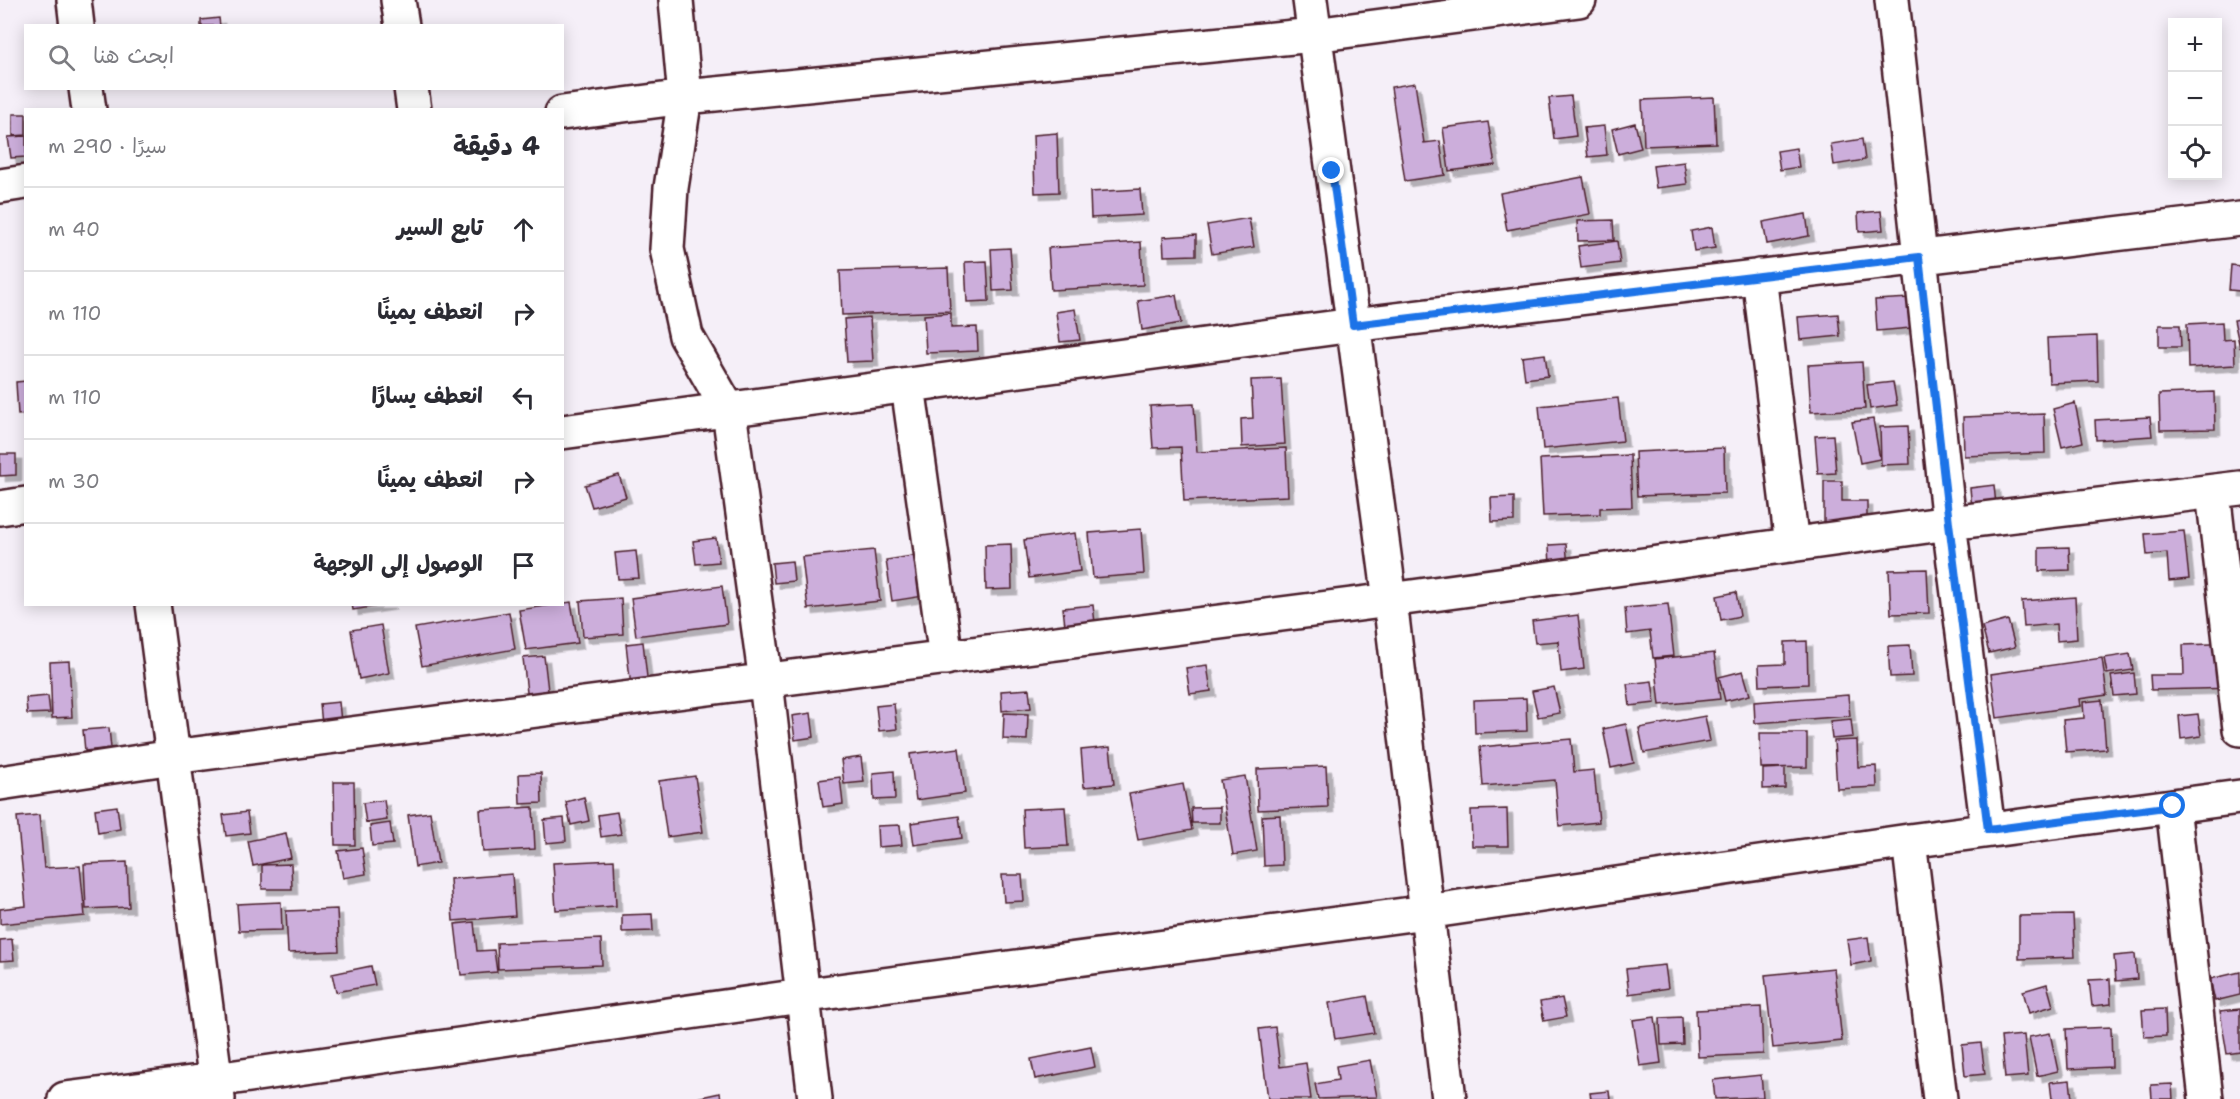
<!DOCTYPE html>
<html lang="ar">
<head>
<meta charset="utf-8">
<style>
  body { margin:0; font-family:"Shantell Sans","Playpen Sans Arabic",sans-serif; background:#f7f7f7; color:#2b2b33; direction:rtl }
  .controls { position:absolute; right:18px; top:18px; display:grid; overflow:hidden; border-radius:0px; box-shadow:0 3px 15px #0003 }
  .controls button { width:54px; height:54px; display:grid; place-items:center; padding:0; border:0; border-bottom:2px solid #e1e1e2; background:#fff; color:#2b2b33; font:30px sans-serif }
  .stop { position:absolute; width:18px; height:18px; margin:-14px; border:4px solid #1a73e8; border-radius:50%; background:#fff }
  .stop.end { background:#1a73e8; border-color:#fff; box-shadow:0 2px 6px #0008 }
  .list { margin:0; padding:0; list-style:none }
  h2 { display:flex; justify-content:space-between; align-items:center; height:78px; margin:0; padding:0 24px; font-size:26px }
  h2 small { font-size:20px; font-weight:400; color:#7c7c81 }
  .list li { display:grid; grid-template-columns:39px 1fr auto; gap:18px; align-items:center; box-sizing:border-box; height:84px; padding:0 24px; border-top:2px solid #e1e1e2 }
  .list b { display:block; font-size:22px; white-space:nowrap }
  .list em { font-size:20px; font-style:normal; color:#7c7c81 }
  .icon { flex:none; width:33px; height:33px; fill:none; stroke:currentColor; stroke-width:2; stroke-linecap:round; stroke-linejoin:round }
  .map { position:relative; flex:none; width:2240px; height:1099px; overflow:hidden; direction:ltr }
  .search { position:absolute; background:#fff; box-shadow:0 3px 15px #0003; left:24px; top:24px; width:540px; height:66px; display:flex; align-items:center; gap:15px; box-sizing:border-box; padding:0 21px; border-radius:0px; color:#7c7c81; font-size:22px }
  .panel { position:absolute; background:#fff; box-shadow:0 3px 15px #0003; left:24px; top:108px; width:540px; height:498px; border-radius:0px; direction:rtl }
  .map>svg:first-child { display:block }
</style>
</head>
<body>
<div class="map">
<svg width="2240" height="1099" viewBox="0 0 2240 1099">
  <defs>
    <filter id="shadow"><feDropShadow dx="5.5" dy="5.5" stdDeviation="0" flood-color="#0004"/></filter>
  </defs>
  <rect width="100%" height="100%" fill="#f5eff8"/>
  <filter id="ink" filterUnits="userSpaceOnUse"><feTurbulence type="fractalNoise" baseFrequency=".0167" numOctaves="2"/><feDisplacementMap in="SourceGraphic" scale="12" xChannelSelector="R" yChannelSelector="G"/><feConvolveMatrix kernelMatrix="1 2 1 2 8 2 1 2 1" color-interpolation-filters="sRGB"/></filter>
  <g filter="url(#ink)">
    <!-- building -->
    <path fill="#ccaedb" stroke="#4a1f2b" stroke-width="1.5" filter="url(#shadow)" d="M 219,18 L 220,26 L 201,26 L 201,20 Z
      M 1415,83 L 1424,143 L 1440,141 L 1445,175 L 1405,181 L 1391,87 Z
      M 1571,96 L 1576,136 L 1554,139 L 1549,98 Z
      M 1714,97 L 1716,143 L 1644,146 L 1642,100 Z
      M 13,114 L 26,114 L 26,135 L 13,136 Z
      M 1488,122 L 1495,165 L 1449,171 L 1443,128 Z
      M 1635,123 L 1641,148 L 1618,154 L 1612,129 Z
      M 1604,126 L 1607,155 L 1588,157 L 1584,128 Z
      M 1057,133 L 1059,192 L 1035,193 L 1033,135 Z
      M 26,136 L 26,157 L 11,158 L 8,137 Z
      M 1862,139 L 1865,160 L 1834,165 L 1831,144 Z
      M 1796,148 L 1799,167 L 1780,170 L 1777,151 Z
      M 1684,162 L 1687,184 L 1656,188 L 1653,166 Z
      M 1583,177 L 1590,214 L 1507,230 L 1500,193 Z
      M 1140,189 L 1142,215 L 1091,218 L 1090,192 Z
      M 1881,211 L 1883,230 L 1859,232 L 1858,213 Z
      M 1806,214 L 1809,236 L 1767,244 L 1763,222 Z
      M 1249,218 L 1254,247 L 1212,254 L 1207,225 Z
      M 1613,220 L 1614,240 L 1578,241 L 1577,221 Z
      M 1712,227 L 1715,248 L 1694,251 L 1691,231 Z
      M 1196,235 L 1196,255 L 1164,256 L 1163,237 Z
      M 1617,241 L 1620,263 L 1581,268 L 1578,246 Z
      M 1141,242 L 1143,285 L 1051,290 L 1048,248 Z
      M 1010,248 L 1013,290 L 993,291 L 991,249 Z
      M 987,261 L 989,301 L 967,302 L 965,262 Z
      M 2231,265 L 2240,266 L 2240,291 L 2229,290 Z
      M 948,268 L 950,311 L 842,315 L 840,271 Z
      M 1176,295 L 1181,323 L 1142,330 L 1138,301 Z
      M 1910,298 L 1911,328 L 1877,331 L 1875,300 Z
      M 1075,309 L 1080,340 L 1060,342 L 1056,312 Z
      M 951,313 L 951,328 L 977,327 L 978,351 L 926,353 L 924,315 Z
      M 1838,314 L 1840,336 L 1800,340 L 1798,317 Z
      M 870,317 L 873,361 L 847,362 L 844,319 Z
      M 2240,319 L 2240,348 L 2234,320 Z
      M 2222,322 L 2223,340 L 2234,339 L 2235,365 L 2188,368 L 2187,324 Z
      M 2159,325 L 2180,325 L 2181,347 L 2159,347 Z
      M 2097,336 L 2098,381 L 2049,383 L 2047,338 Z
      M 1545,354 L 1548,376 L 1525,379 L 1522,357 Z
      M 1862,362 L 1865,409 L 1811,412 L 1808,365 Z
      M 1281,379 L 1285,444 L 1242,447 L 1241,419 L 1253,418 L 1251,380 Z
      M 26,381 L 26,414 L 18,415 L 16,382 Z
      M 1893,382 L 1897,405 L 1870,409 L 1867,385 Z
      M 2214,392 L 2215,429 L 2160,430 L 2159,394 Z
      M 1618,398 L 1623,441 L 1543,449 L 1539,406 Z
      M 2075,403 L 2083,442 L 2062,447 L 2053,409 Z
      M 1194,404 L 1197,452 L 1286,448 L 1288,496 L 1184,501 L 1181,447 L 1153,448 L 1150,406 Z
      M 2044,414 L 2045,453 L 1964,456 L 1963,417 Z
      M 2150,417 L 2152,436 L 2096,440 L 2095,420 Z
      M 1873,419 L 1880,459 L 1860,463 L 1852,422 Z
      M 1908,426 L 1910,464 L 1881,465 L 1880,427 Z
      M 1833,435 L 1836,473 L 1818,474 L 1815,436 Z
      M 1724,448 L 1725,493 L 1637,496 L 1635,452 Z
      M 0,454 L 16,454 L 16,475 L 0,476 Z
      M 1630,455 L 1632,507 L 1600,508 L 1600,514 L 1543,516 L 1540,459 Z
      M 619,475 L 626,497 L 592,507 L 585,485 Z
      M 1824,481 L 1842,481 L 1842,501 L 1867,501 L 1867,526 L 1824,526 Z
      M 1994,485 L 1996,505 L 1972,508 L 1970,488 Z
      M 1514,497 L 1514,521 L 1492,522 L 1491,498 Z
      M 1141,529 L 1144,574 L 1093,578 L 1089,533 Z
      M 2184,531 L 2189,579 L 2169,581 L 2167,553 L 2147,555 L 2145,534 Z
      M 1075,533 L 1080,571 L 1029,578 L 1024,540 Z
      M 716,538 L 719,562 L 696,564 L 693,541 Z
      M 1011,544 L 1012,589 L 986,590 L 985,545 Z
      M 1566,544 L 1568,567 L 1550,568 L 1549,545 Z
      M 2069,547 L 2070,570 L 2039,571 L 2039,548 Z
      M 874,550 L 880,601 L 808,609 L 802,557 Z
      M 636,551 L 639,578 L 618,579 L 615,553 Z
      M 930,553 L 937,594 L 892,601 L 886,560 Z
      M 792,561 L 794,581 L 774,583 L 772,563 Z
      M 1927,569 L 1929,613 L 1891,614 L 1889,570 Z
      M 722,586 L 727,624 L 636,636 L 631,598 Z
      M 1736,592 L 1740,616 L 1721,620 L 1717,596 Z
      M 2075,597 L 2077,639 L 2057,641 L 2056,624 L 2024,627 L 2022,601 Z
      M 621,598 L 623,634 L 583,637 L 580,601 Z
      M 571,602 L 578,643 L 526,650 L 519,610 Z
      M 352,604 L 391,604 L 353,610 Z
      M 1668,604 L 1674,656 L 1653,658 L 1650,631 L 1627,634 L 1625,608 Z
      M 1093,605 L 1095,623 L 1065,626 L 1063,608 Z
      M 509,612 L 515,649 L 422,666 L 415,628 Z
      M 1578,615 L 1584,669 L 1561,672 L 1558,641 L 1535,643 L 1532,621 Z
      M 2008,620 L 2015,647 L 1989,653 L 1982,627 Z
      M 381,625 L 389,673 L 359,679 L 351,630 Z
      M 1807,641 L 1808,684 L 1760,686 L 1759,665 L 1785,664 L 1785,642 Z
      M 643,642 L 648,686 L 631,687 L 626,644 Z
      M 2240,643 L 2240,688 L 2151,690 L 2150,675 L 2184,675 L 2183,645 Z
      M 1910,645 L 1912,676 L 1890,677 L 1888,646 Z
      M 1714,653 L 1720,699 L 1660,705 L 1655,659 Z
      M 2130,654 L 2133,670 L 2107,674 L 2104,658 Z
      M 544,656 L 549,699 L 528,701 L 523,658 Z
      M 2102,658 L 2107,695 L 2079,699 L 2080,706 L 1997,718 L 1991,674 Z
      M 69,661 L 72,717 L 52,718 L 50,662 Z
      M 1207,665 L 1211,691 L 1190,694 L 1186,668 Z
      M 1743,671 L 1750,695 L 1725,701 L 1719,677 Z
      M 2134,673 L 2136,694 L 2114,696 L 2111,676 Z
      M 1652,681 L 1655,703 L 1630,706 L 1627,684 Z
      M 1554,687 L 1560,713 L 1538,717 L 1532,691 Z
      M 1029,689 L 1031,708 L 1002,711 L 1001,691 Z
      M 1848,695 L 1850,716 L 1755,723 L 1754,702 Z
      M 48,696 L 50,713 L 27,714 L 26,698 Z
      M 1526,698 L 1527,731 L 1475,733 L 1474,700 Z
      M 2102,700 L 2106,749 L 2066,752 L 2063,720 L 2084,718 L 2083,702 Z
      M 339,702 L 341,722 L 322,725 L 320,704 Z
      M 894,704 L 897,729 L 879,731 L 876,706 Z
      M 811,713 L 814,737 L 795,740 L 792,716 Z
      M 1004,713 L 1028,714 L 1027,740 L 1003,739 Z
      M 2198,714 L 2201,736 L 2181,739 L 2179,716 Z
      M 1705,716 L 1710,741 L 1644,753 L 1639,728 Z
      M 1851,719 L 1853,737 L 1832,739 L 1830,721 Z
      M 1626,724 L 1634,763 L 1611,768 L 1603,729 Z
      M 109,728 L 111,748 L 85,751 L 83,730 Z
      M 1760,733 L 1807,733 L 1807,767 L 1761,768 Z
      M 1571,739 L 1574,772 L 1594,770 L 1599,822 L 1559,826 L 1555,780 L 1483,786 L 1480,747 Z
      M 1857,740 L 1858,767 L 1876,766 L 1877,787 L 1837,789 L 1834,741 Z
      M 1110,747 L 1114,784 L 1084,787 L 1081,750 Z
      M 959,748 L 965,793 L 916,800 L 910,754 Z
      M 861,757 L 864,782 L 844,784 L 841,760 Z
      M 1326,766 L 1328,807 L 1258,810 L 1257,769 Z
      M 1785,768 L 1785,788 L 1763,789 L 1763,769 Z
      M 894,771 L 895,799 L 874,800 L 873,773 Z
      M 541,773 L 542,803 L 520,804 L 519,774 Z
      M 695,776 L 703,832 L 667,837 L 659,781 Z
      M 1245,776 L 1257,851 L 1233,855 L 1220,780 Z
      M 840,777 L 843,804 L 823,807 L 819,780 Z
      M 334,782 L 354,782 L 355,845 L 335,845 Z
      M 1183,784 L 1192,830 L 1138,840 L 1129,794 Z
      M 584,797 L 589,821 L 571,825 L 566,802 Z
      M 384,800 L 387,820 L 366,823 L 363,803 Z
      M 117,806 L 120,829 L 98,833 L 95,809 Z
      M 533,807 L 535,849 L 483,852 L 480,810 Z
      M 1065,807 L 1068,846 L 1024,848 L 1022,809 Z
      M 1220,807 L 1220,823 L 1192,823 L 1191,808 Z
      M 1507,809 L 1508,846 L 1472,846 L 1471,810 Z
      M 247,812 L 250,833 L 226,836 L 223,815 Z
      M 430,812 L 438,863 L 415,867 L 408,815 Z
      M 617,812 L 621,834 L 601,837 L 598,815 Z
      M 39,815 L 44,868 L 80,866 L 85,916 L 0,924 L 0,909 L 26,906 L 17,817 Z
      M 1280,815 L 1282,865 L 1264,866 L 1262,816 Z
      M 959,816 L 962,838 L 914,845 L 911,823 Z
      M 564,818 L 566,841 L 546,843 L 544,820 Z
      M 390,823 L 393,844 L 372,846 L 370,826 Z
      M 900,825 L 902,845 L 878,847 L 877,826 Z
      M 286,833 L 291,858 L 253,866 L 248,841 Z
      M 362,848 L 366,874 L 343,878 L 338,851 Z
      M 614,860 L 616,906 L 556,910 L 553,863 Z
      M 127,862 L 129,907 L 86,909 L 84,864 Z
      M 291,864 L 292,889 L 262,889 L 262,865 Z
      M 512,874 L 515,916 L 453,921 L 450,879 Z
      M 1002,875 L 1022,875 L 1024,901 L 1004,902 Z
      M 281,902 L 282,930 L 239,931 L 237,904 Z
      M 337,909 L 339,951 L 288,953 L 286,911 Z
      M 652,914 L 653,931 L 622,932 L 622,915 Z
      M 2073,915 L 2075,957 L 2019,959 L 2019,916 Z
      M 474,922 L 477,951 L 494,950 L 497,972 L 461,975 L 455,924 Z
      M 1868,937 L 1871,961 L 1851,965 L 1847,940 Z
      M 12,939 L 14,960 L 0,961 L 0,940 Z
      M 601,939 L 602,965 L 498,969 L 497,943 Z
      M 2135,954 L 2137,979 L 2116,981 L 2114,956 Z
      M 1665,965 L 1668,988 L 1629,994 L 1626,969 Z
      M 371,966 L 375,985 L 336,992 L 332,974 Z
      M 1834,968 L 1842,1041 L 1773,1048 L 1765,975 Z
      M 2240,972 L 2240,995 L 2215,1001 L 2210,979 Z
      M 2110,979 L 2111,1004 L 2092,1006 L 2089,980 Z
      M 2047,984 L 2053,1006 L 2029,1013 L 2023,991 Z
      M 1367,996 L 1374,1033 L 1335,1039 L 1329,1003 Z
      M 1562,998 L 1566,1017 L 1544,1021 L 1540,1002 Z
      M 1761,1007 L 1763,1054 L 1698,1057 L 1696,1010 Z
      M 2165,1009 L 2166,1036 L 2144,1037 L 2142,1010 Z
      M 2240,1009 L 2240,1052 L 2227,1054 L 2220,1011 Z
      M 1655,1017 L 1661,1063 L 1640,1066 L 1633,1020 Z
      M 1682,1017 L 1683,1044 L 1661,1045 L 1660,1018 Z
      M 1275,1027 L 1280,1067 L 1306,1063 L 1311,1099 L 1268,1099 L 1259,1029 Z
      M 2111,1027 L 2112,1067 L 2068,1069 L 2066,1029 Z
      M 2050,1033 L 2058,1071 L 2037,1076 L 2029,1037 Z
      M 2024,1035 L 2028,1076 L 2005,1078 L 2001,1037 Z
      M 1981,1043 L 1985,1074 L 1965,1076 L 1962,1045 Z
      M 1091,1047 L 1095,1067 L 1035,1079 L 1031,1059 Z
      M 1370,1060 L 1377,1097 L 1318,1099 L 1315,1084 L 1338,1080 L 1336,1066 Z
      M 1761,1075 L 1763,1097 L 1715,1099 L 1713,1080 Z
      M 2070,1080 L 2072,1099 L 2052,1099 L 2050,1082 Z
      M 2172,1084 L 2173,1099 L 2152,1099 L 2151,1085 Z
      M 1609,1091 L 1610,1099 L 1591,1099 L 1590,1093 Z
      M 720,1093 L 721,1099 L 692,1099 Z"/>
    <g fill="none" stroke-linecap="round" stroke-linejoin="round">
      <defs>
        <path id="street" d="M 74,0 L 77,26
          M 398,0 L 402,26
          M 676,0 L 685,97 L 671,188 L 667,249 L 686,336 L 729,411 L 766,682 L 815,1099
          M 1310,0 L 1390,600 L 1449,1099
          M 1892,0 L 1949,523 L 1988,830
          M 86,88 L 89,110
          M 411,88 L 414,110
          M 562,113 L 685,97 L 1314,35 L 1579,0
          M 0,186 L 26,182
          M 1759,276 L 1792,545
          M 908,386 L 946,658
          M 562,432 L 1353,325 L 2240,219
          M 2213,492 L 2240,729
          M 0,508 L 26,504
          M 153,604 L 218,1099
          M 0,783 L 173,757 L 1390,600 L 1949,523 L 2240,488
          M 2173,806 L 2206,1099
          M 1909,841 L 1940,1099
          M 65,1099 L 215,1080 L 801,996 L 1426,912 L 1909,841 L 2240,797"/>
      </defs>
      <!-- street casing -->
      <use href="#street" stroke="#4a1f2b" stroke-width="38"/>
      <!-- street -->
      <use href="#street" stroke="#fff" stroke-width="33"/>
    </g>
  </g>
  <g fill="none" stroke-linecap="round" stroke-linejoin="round" filter="url(#ink)">
    <!-- route -->
    <path stroke="#1a73e8" stroke-width="8" d="M 1332,171 L 1353,325 L 1919,257 L 1949,523 L 1988,830 L 2173,806"/>
  </g>
</svg>
<div class="controls">
<button>+</button>
<button>−</button>
<button><svg class="icon" aria-label="locate" viewBox="0 0 24 24"><circle cx="12" cy="12" r="6"/><path d="M12 2v4M12 18v4M2 12h4M18 12h4"/></svg></button>
</div>
<div class="stop" style="left:2173px;top:806px"></div>
<div class="stop end" style="left:1332px;top:171px"></div>
<div class="search"><svg class="icon" aria-label="search" viewBox="0 0 24 24"><circle cx="10" cy="10" r="6"/><path d="M15 15l6 6"/></svg>ابحث هنا</div>
<section class="panel">
<h2>4 دقيقة<small>سيرًا · 290 m</small></h2>
<ul class="list">
<li><svg class="icon" aria-label="ahead" viewBox="0 0 24 24"><path d="M12 20V5M6 11l6-6 6 6"/></svg><div><b>تابع السير</b></div><em>40 m</em></li>
<li><svg class="icon" aria-label="right" viewBox="0 0 24 24"><path d="M7 20v-9h11M14 6l5 5-5 5"/></svg><div><b>انعطف يمينًا</b></div><em>110 m</em></li>
<li><svg class="icon" aria-label="left" viewBox="0 0 24 24"><path d="M17 20v-9H6M10 6l-5 5 5 5"/></svg><div><b>انعطف يسارًا</b></div><em>110 m</em></li>
<li><svg class="icon" aria-label="right" viewBox="0 0 24 24"><path d="M7 20v-9h11M14 6l5 5-5 5"/></svg><div><b>انعطف يمينًا</b></div><em>30 m</em></li>
<li><svg class="icon" aria-label="arrive" viewBox="0 0 24 24"><path d="M6 21V4h12l-3 4 3 4H6"/></svg><div><b>الوصول إلى الوجهة</b></div></li>
</ul>
</section>
</div>
</body>
</html>
